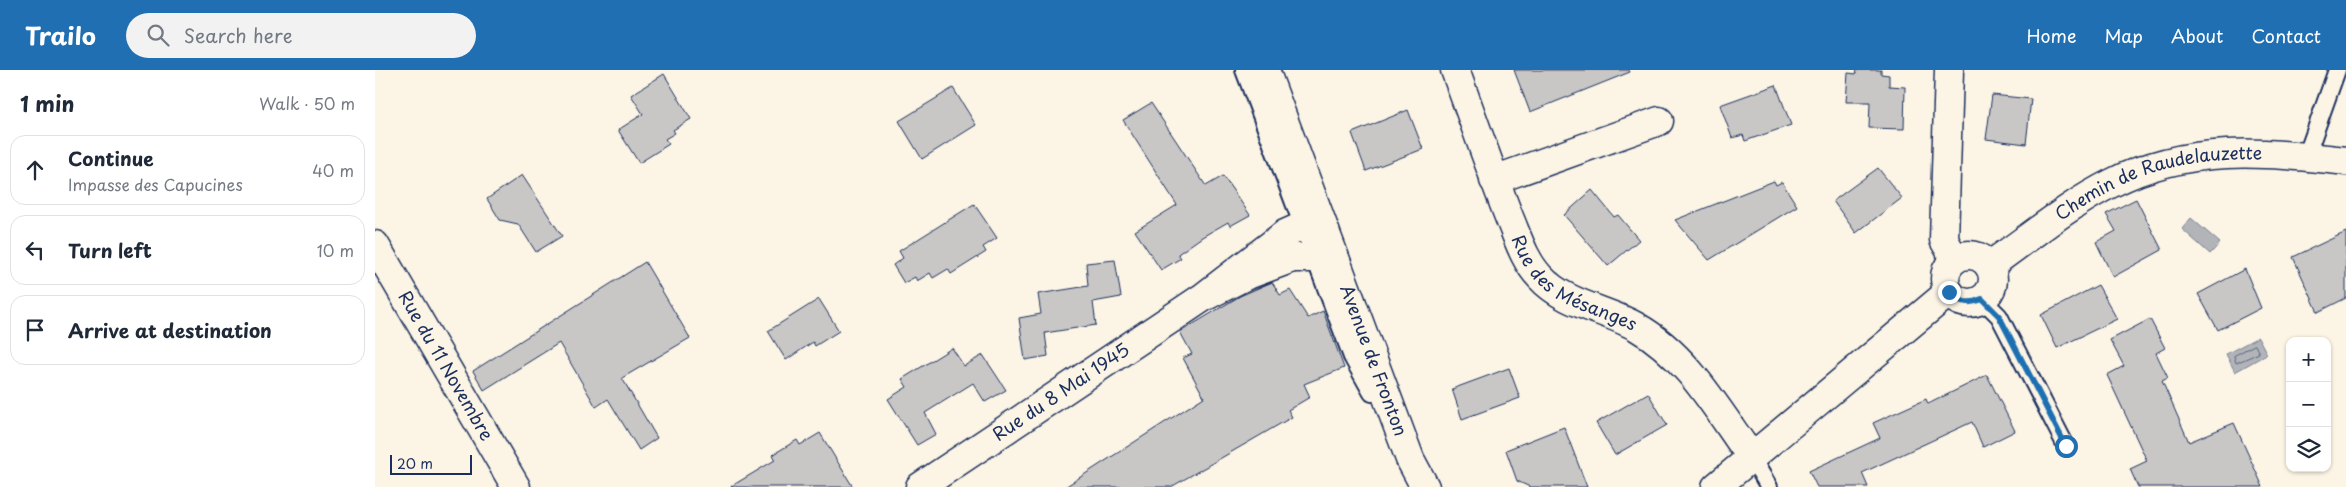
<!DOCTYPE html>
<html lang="en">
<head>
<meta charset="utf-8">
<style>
  body { margin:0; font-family:"Playpen Sans",sans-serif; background:#f2f2f3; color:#1f2937 }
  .controls { position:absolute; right:15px; bottom:15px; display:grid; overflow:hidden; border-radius:10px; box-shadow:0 1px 4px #0004 }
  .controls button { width:45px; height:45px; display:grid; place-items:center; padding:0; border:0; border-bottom:1px solid #e0e1e3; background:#fff; color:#1f2937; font:25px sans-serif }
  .scale { position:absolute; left:15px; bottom:12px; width:82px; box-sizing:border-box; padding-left:5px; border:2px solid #1b2f5e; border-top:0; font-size:14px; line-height:18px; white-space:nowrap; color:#1b2f5e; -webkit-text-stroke:4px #fcf5e5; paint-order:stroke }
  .stop { position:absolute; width:15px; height:15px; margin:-11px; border:4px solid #1f6fb2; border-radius:50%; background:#fff }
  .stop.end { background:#1f6fb2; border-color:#fff; box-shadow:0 1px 5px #0008 }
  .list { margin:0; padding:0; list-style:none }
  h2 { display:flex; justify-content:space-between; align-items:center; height:65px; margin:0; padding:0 20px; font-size:21px }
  h2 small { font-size:16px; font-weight:400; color:#747a83 }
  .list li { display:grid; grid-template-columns:32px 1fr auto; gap:15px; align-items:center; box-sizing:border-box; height:70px; margin:0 10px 10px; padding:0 10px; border:1px solid #e0e1e3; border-radius:15px }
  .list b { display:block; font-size:19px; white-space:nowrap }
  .list p { margin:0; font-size:16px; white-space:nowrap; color:#747a83 }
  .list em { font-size:16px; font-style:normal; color:#747a83 }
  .icon { flex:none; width:28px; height:28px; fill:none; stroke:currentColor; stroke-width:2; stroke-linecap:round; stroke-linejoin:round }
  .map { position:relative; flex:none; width:1971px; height:417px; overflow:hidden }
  header { display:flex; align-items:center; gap:30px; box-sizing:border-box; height:70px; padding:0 25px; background:#1f6fb2; color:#fff }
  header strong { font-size:24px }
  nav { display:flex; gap:28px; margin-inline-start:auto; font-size:18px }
  .search { width:350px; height:45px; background:#f2f2f3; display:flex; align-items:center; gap:12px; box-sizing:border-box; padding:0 18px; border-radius:28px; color:#747a83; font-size:19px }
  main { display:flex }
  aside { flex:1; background:#fff }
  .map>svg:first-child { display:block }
</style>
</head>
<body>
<header>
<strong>Trailo</strong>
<div class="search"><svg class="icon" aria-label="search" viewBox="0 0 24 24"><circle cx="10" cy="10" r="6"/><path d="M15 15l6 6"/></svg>Search here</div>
<nav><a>Home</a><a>Map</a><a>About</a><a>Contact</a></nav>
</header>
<main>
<aside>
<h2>1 min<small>Walk · 50 m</small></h2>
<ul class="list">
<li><svg class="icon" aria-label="ahead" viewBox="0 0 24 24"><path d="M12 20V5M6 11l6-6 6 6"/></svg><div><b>Continue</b><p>Impasse des Capucines</p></div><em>40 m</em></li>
<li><svg class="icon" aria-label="left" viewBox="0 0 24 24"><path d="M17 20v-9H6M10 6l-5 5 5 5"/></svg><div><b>Turn left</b></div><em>10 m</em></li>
<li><svg class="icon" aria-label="arrive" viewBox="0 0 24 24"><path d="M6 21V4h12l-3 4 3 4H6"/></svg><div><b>Arrive at destination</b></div></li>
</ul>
</aside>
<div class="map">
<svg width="1971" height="417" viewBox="0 0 1971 417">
  <rect width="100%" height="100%" fill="#fcf5e5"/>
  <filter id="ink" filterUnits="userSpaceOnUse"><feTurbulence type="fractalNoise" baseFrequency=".02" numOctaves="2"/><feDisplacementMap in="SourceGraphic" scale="10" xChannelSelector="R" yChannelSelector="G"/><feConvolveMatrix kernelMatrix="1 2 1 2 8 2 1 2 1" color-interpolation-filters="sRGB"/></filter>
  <g filter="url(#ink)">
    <!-- water -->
    <path fill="#b2b4b8" stroke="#767f94" d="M 1816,148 L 1845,173 L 1835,184 L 1807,159 Z
      M 1883,267 L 1892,284 L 1860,302 L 1851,284 Z"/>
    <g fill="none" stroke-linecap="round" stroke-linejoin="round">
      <!-- shore -->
      <path stroke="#576482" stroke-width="1" d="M 1880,275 L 1884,283 L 1861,293 L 1859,286 Z"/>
    </g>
    <!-- building -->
    <path fill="#c8c7c6" stroke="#1b2f5e" d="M 1139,0 L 1254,0 L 1255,2 L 1155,42 Z
      M 1482,0 L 1506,0 L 1506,4 L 1514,5 L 1514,16 L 1530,17 L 1529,59 L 1494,58 L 1495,32 L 1471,32 L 1473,3 L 1481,4 Z
      M 289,4 L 316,49 L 298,60 L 300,63 L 290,69 L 294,74 L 264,93 L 243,60 L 268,44 L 256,25 Z
      M 1401,15 L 1416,55 L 1370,71 L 1368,65 L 1357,68 L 1345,35 Z
      M 578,18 L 601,55 L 547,89 L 524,51 Z
      M 1617,25 L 1656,29 L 1651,74 L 1611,69 Z
      M 776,33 L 831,116 L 848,106 L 875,145 L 855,156 L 853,152 L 827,167 L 803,184 L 806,188 L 786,200 L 760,161 L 802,135 L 748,50 Z
      M 1033,40 L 1048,79 L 991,101 L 977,63 Z
      M 1503,98 L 1527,128 L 1481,163 L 1458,131 Z
      M 147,105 L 187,166 L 161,182 L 143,154 L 125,150 L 112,129 Z
      M 1399,111 L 1401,115 L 1407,112 L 1422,136 L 1334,190 L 1300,150 Z
      M 1217,120 L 1239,147 L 1243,145 L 1264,170 L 1233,196 L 1189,145 Z
      M 1761,129 L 1787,180 L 1738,207 L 1721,172 L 1741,161 L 1731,144 Z
      M 599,134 L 622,168 L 608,177 L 611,182 L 576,204 L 573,199 L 558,208 L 555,203 L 542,211 L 540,207 L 529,213 L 518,195 L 528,188 L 524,181 Z
      M 1971,162 L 1971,228 L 1943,242 L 1918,187 Z
      M 740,190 L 746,227 L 718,232 L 721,255 L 670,263 L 673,286 L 650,290 L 644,248 L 666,244 L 663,224 L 713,216 L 711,193 Z
      M 270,192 L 315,268 L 247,308 L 282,368 L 264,380 L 233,329 L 221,337 L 184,273 L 109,320 L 98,301 Z
      M 1870,199 L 1886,238 L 1843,260 L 1823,224 Z
      M 897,212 L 905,225 L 915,220 L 933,248 L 948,241 L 969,298 L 929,314 L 935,327 L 913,340 L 917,347 L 796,417 L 690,417 L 829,327 L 808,288 L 817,284 L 805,262 L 865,226 Z
      M 1723,215 L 1742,249 L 1682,278 L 1666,245 Z
      M 444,229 L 464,261 L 440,276 L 438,272 L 411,290 L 393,261 Z
      M 1775,249 L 1790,278 L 1781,283 L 1793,308 L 1787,311 L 1814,372 L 1859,353 L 1888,417 L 1763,417 L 1755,399 L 1772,391 L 1732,305 L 1749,296 L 1735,270 Z
      M 577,278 L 589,296 L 608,285 L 631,320 L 610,332 L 598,313 L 550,343 L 561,364 L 542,375 L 513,329 L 532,317 L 527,309 Z
      M 1134,298 L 1145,328 L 1087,349 L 1077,319 Z
      M 1612,305 L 1640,361 L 1608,377 L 1597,352 L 1487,403 L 1493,417 L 1442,417 L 1434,401 L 1505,368 L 1498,353 L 1551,329 L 1553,334 Z
      M 1273,323 L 1292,355 L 1240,385 L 1221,353 Z
      M 1189,357 L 1212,417 L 1155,417 L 1142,411 L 1131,380 Z
      M 445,363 L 478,417 L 355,417 L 400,390 L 397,385 L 422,370 L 425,375 Z"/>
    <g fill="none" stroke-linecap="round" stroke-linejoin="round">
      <defs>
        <path id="service" d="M 869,0 L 977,287 L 997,323
          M 1931,87 L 1962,0
          M 1607,229 L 1624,246 L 1691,376
          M 1377,388 L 1394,417"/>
        <g id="minor">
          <path id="s1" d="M 1080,0 C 1098,49 1115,98 1134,147 C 1143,168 1149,190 1165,207 C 1190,235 1231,239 1262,257 C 1313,286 1343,341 1377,388"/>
          <path d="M 1574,0 L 1569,170 L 1580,189"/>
          <path d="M 1119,110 L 1284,51"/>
          <path id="s2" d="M 0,175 L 141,417"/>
          <path id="s3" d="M 545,417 L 827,228 L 910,164 L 928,156 L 950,161 L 941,188 L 918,188 L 870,206 L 827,228"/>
        </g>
        <g id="tertiary">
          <circle cx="1594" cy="209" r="24"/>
          <path id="s4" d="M 1614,196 C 1654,168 1693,135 1737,113 C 1813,74 1889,82 1971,91"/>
          <path d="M 1341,417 L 1574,222"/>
        </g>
        <g id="secondary">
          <path id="s5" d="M 890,0 L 1035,389 L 1050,417"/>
        </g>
      </defs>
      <!-- service casing -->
      <use href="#service" stroke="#1b2f5e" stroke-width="20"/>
      <!-- minor casing -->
      <use href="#minor" stroke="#1b2f5e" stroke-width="31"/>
      <!-- tertiary casing -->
      <use href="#tertiary" stroke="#1b2f5e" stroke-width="31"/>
      <!-- secondary casing -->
      <use href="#secondary" stroke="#1b2f5e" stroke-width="31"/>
      <!-- service -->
      <use href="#service" stroke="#fcf5e5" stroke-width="16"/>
      <!-- minor -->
      <use href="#minor" stroke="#fcf5e5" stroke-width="28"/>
      <!-- tertiary -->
      <use href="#tertiary" stroke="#fcf5e5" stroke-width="28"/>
      <!-- secondary -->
      <use href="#secondary" stroke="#fcf5e5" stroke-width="28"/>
    </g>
  </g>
  <g fill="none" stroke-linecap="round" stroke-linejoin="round" filter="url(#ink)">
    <!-- route -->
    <path stroke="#1f6fb2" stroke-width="6" d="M 1574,222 C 1584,233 1594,235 1607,229 L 1624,246 L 1691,376"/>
  </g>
  <g text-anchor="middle" stroke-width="5" stroke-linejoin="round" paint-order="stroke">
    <!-- street labels -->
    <g font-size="18" fill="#1b2f5e" stroke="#fcf5e5">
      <text dy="6" stroke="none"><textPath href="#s4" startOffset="194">Chemin de Raudelauzette</textPath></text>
      <text dy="6" stroke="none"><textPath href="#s1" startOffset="255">Rue des Mésanges</textPath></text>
      <text dy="6" stroke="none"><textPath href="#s5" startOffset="310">Avenue de Fronton</textPath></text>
      <text dy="6" stroke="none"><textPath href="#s2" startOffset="140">Rue du 11 Novembre</textPath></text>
      <text dy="6" stroke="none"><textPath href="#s3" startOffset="170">Rue du 8 Mai 1945</textPath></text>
    </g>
  </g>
</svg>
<div class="controls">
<button>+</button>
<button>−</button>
<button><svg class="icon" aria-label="layers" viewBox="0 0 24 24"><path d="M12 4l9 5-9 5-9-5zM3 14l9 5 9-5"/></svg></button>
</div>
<div class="scale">20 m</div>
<div class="stop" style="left:1691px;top:376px"></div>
<div class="stop end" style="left:1574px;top:222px"></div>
</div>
</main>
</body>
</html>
